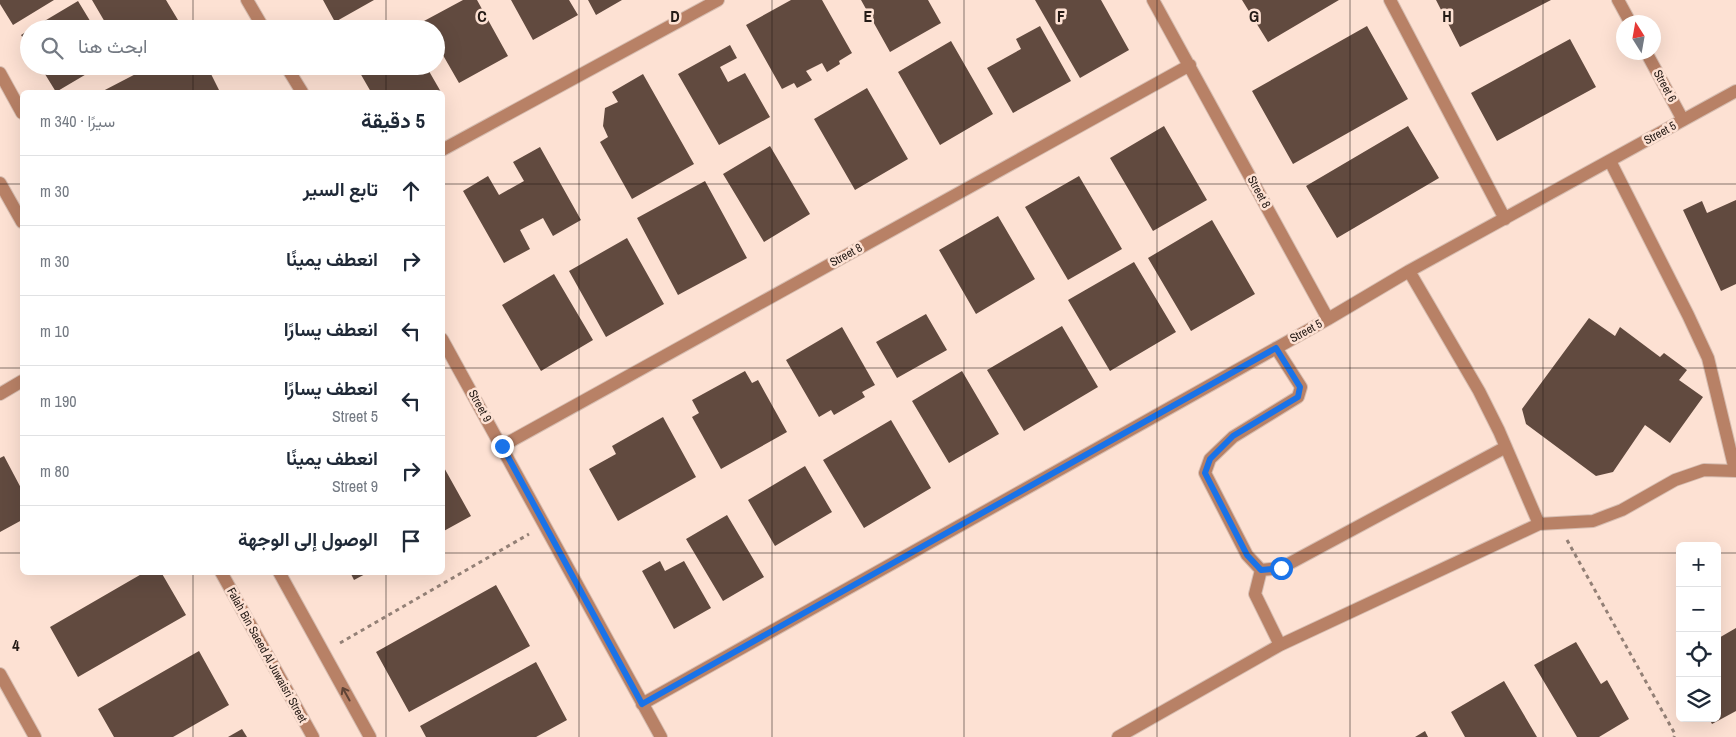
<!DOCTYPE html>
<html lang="ar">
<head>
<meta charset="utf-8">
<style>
  body { margin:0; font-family:"Archivo Narrow",Vazirmatn,sans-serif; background:#f6f6f7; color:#1f2937; direction:rtl }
  .controls { position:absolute; right:15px; bottom:15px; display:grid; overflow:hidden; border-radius:8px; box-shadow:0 5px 20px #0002 }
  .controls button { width:45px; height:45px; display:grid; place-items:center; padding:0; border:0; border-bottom:1px solid #e0e1e3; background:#fff; color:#1f2937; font:25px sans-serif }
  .compass { position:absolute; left:1616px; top:15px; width:45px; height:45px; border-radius:50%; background:#fff; box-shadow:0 5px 20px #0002; rotate:349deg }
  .stop { position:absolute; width:15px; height:15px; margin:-11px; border:4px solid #1a73e8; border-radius:50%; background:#fff }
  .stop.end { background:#1a73e8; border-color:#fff; box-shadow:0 1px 5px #0008 }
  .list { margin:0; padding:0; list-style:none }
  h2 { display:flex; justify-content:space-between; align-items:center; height:65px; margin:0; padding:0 20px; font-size:21px }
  h2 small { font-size:16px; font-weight:400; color:#747a83 }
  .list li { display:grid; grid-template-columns:32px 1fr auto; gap:15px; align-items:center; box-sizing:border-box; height:70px; padding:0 20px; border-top:1px solid #e0e1e3 }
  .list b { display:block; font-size:19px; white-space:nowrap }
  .list p { margin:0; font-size:16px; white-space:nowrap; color:#747a83 }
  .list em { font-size:16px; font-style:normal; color:#747a83 }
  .icon { flex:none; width:28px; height:28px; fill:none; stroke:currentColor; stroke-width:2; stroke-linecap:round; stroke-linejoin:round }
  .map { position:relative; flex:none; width:1736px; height:737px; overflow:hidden; direction:ltr }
  .search { position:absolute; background:#fff; box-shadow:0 5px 20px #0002; left:20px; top:20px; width:425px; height:55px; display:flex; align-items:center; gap:12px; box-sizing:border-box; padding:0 18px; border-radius:28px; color:#747a83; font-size:19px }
  .panel { position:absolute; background:#fff; box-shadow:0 5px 20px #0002; left:20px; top:90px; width:425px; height:485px; border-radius:8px; direction:rtl }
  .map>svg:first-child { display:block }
</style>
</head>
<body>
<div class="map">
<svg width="1736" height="737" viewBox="0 0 1736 737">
  <rect width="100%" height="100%" fill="#fde1d3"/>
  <!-- building -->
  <path fill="#614a3f" d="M 0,0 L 54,0 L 13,25 L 0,4 Z
    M 92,0 L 166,0 L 178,20 L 164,29 L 109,29 Z
    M 323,0 L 374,0 L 335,22 Z
    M 463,0 L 477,0 L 508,56 L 459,83 L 436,43 L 436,29 L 428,29 L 424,21 Z
    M 511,0 L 569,0 L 578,15 L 533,40 Z
    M 588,0 L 622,0 L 596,15 Z
    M 791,0 L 822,0 L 852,53 L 839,61 L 840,64 L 827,72 L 822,63 L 806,71 L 812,80 L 797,88 L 794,83 L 782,89 L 746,25 Z
    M 861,0 L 928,0 L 941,23 L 890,52 Z
    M 1035,0 L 1101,0 L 1129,50 L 1080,78 Z
    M 1242,0 L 1339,0 L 1268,42 Z
    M 1436,0 L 1551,0 L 1460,47 Z
    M 78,1 L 95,29 L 31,29 Z
    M 1040,26 L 1071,81 L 1013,113 L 987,68 L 1021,49 L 1016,39 Z
    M 1367,26 L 1408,99 L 1293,164 L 1252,91 Z
    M 29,30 L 29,48 L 21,35 Z
    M 1570,39 L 1596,87 L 1497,141 L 1471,93 Z
    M 951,41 L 993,114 L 940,145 L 898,72 Z
    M 730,45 L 737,58 L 720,67 L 728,82 L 745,73 L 770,117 L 719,145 L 678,74 Z
    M 40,66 L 100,66 L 56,92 Z
    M 151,66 L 207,66 L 220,92 L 101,92 Z
    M 356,66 L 426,66 L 441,92 L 371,92 Z
    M 643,74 L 694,164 L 632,199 L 600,142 L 608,137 L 603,126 L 605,108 L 618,102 L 612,92 Z
    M 867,88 L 908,159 L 855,190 L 814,119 Z
    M 1164,126 L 1207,200 L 1153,231 L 1110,158 Z
    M 1408,126 L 1439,178 L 1337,238 L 1306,186 Z
    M 770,146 L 810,214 L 764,242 L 723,174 Z
    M 540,147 L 581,220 L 553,236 L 543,218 L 520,230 L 530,249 L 504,263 L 463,191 L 488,176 L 499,195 L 524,181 L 513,162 Z
    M 1079,176 L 1122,249 L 1068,280 L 1025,207 Z
    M 705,181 L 747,258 L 678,295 L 637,218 Z
    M 1736,200 L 1736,284 L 1721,291 L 1683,210 L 1702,201 L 1707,213 Z
    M 998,216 L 1035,279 L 976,314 L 939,250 Z
    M 1212,220 L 1255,294 L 1191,331 L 1148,258 Z
    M 627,238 L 664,304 L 606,337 L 569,271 Z
    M 1134,262 L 1176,332 L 1110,371 L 1068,300 Z
    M 554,274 L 593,340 L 541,371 L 502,305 Z
    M 926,314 L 947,350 L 897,378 L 876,342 Z
    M 1589,318 L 1615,336 L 1620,327 L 1660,357 L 1664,353 L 1687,370 L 1679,380 L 1703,397 L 1670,443 L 1645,425 L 1613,472 L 1596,476 L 1526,424 L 1522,409 Z
    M 1062,326 L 1098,387 L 1024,431 L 987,370 Z
    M 842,327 L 875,385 L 862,392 L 865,397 L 834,415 L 831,410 L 819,417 L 786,360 Z
    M 745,371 L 752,383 L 758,380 L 787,432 L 721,469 L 692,417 L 699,413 L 692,400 Z
    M 962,371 L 999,434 L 949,463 L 912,401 Z
    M 663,417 L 696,477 L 618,521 L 589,469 L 616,454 L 612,446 Z
    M 891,420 L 931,488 L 864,528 L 823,460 Z
    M 4,456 L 22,490 L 22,520 L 0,532 L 0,458 Z
    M 442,464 L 471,516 L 442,532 Z
    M 805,466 L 832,512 L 775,546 L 748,500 Z
    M 727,515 L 764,577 L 723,601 L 686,539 Z
    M 660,561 L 665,571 L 684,561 L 711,608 L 674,629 L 642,571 Z
    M 145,572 L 161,572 L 186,615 L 78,677 L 50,627 Z
    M 350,572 L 369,572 L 354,580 Z
    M 496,585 L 530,646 L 409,712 L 376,652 Z
    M 1736,628 L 1736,711 L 1712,724 L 1709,718 L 1717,718 L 1717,639 Z
    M 1576,642 L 1601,684 L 1607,680 L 1629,719 L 1599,737 L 1577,737 L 1534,665 Z
    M 199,651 L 229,705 L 173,737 L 114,737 L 98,709 Z
    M 536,662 L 567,720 L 536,737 L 426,737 L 420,726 Z
    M 1504,681 L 1537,737 L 1465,737 L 1451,712 Z
    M 242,729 L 247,737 L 228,737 Z
    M 1425,731 L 1428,737 L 1415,737 Z"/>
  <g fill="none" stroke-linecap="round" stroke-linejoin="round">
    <defs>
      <path id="minor" d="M 247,0 L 264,29
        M 1153,0 L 1328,319
        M 1390,0 L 1505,219
        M 1618,0 L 1630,22
        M 1646,52 L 1683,120
        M 286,66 L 302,92
        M 0,73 L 22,113
        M 442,150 L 718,0
        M 1610,161 L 1688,315 L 1708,358 L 1735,470
        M 0,183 L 22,222
        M 1409,271 L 1479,391 L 1499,431 L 1539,524
        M 442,339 L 661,737
        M 1276,348 L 1301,387 L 1298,397 L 1233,437 L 1210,459 L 1205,473 L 1247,555 L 1261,570 L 1281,568 L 1506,447
        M 0,394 L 22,381
        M 502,446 L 1190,65
        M 1261,570 L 1255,594 L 1280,645
        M 221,572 L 313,737
        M 279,572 L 370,737
        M 0,674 L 35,737
        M 642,704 L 1328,319 L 1409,271 L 1736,91
        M 1118,737 L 1280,645 L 1539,524 L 1593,521 L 1622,510 L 1675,480 L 1704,470 L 1736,471"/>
    </defs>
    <!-- minor casing -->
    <use href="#minor" stroke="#d6bdb1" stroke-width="14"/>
    <!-- path -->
    <path stroke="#938076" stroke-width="3" stroke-dasharray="4 4" stroke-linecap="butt" d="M 1567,540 L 1675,734 L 1674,737
      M 340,643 L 529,534"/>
    <!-- minor -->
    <use href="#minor" stroke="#b88166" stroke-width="12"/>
  </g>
  <!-- one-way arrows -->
  <defs><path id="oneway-shaft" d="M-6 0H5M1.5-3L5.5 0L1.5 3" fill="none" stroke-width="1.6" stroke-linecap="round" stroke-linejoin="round" transform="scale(1.25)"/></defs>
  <use stroke="#604436" href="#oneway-shaft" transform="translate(346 694) rotate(-119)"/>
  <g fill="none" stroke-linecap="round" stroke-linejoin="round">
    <!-- route -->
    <path stroke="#1a73e8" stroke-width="6" d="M 502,446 L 642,704 L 1276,348 L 1300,387 L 1298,397 L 1233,436 L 1210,459 L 1205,473 L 1247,555 L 1261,570 L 1281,568"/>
  </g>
  <!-- grid -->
  <path fill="none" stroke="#251b16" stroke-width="1" stroke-opacity="0.55" d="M 193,0 L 193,29M 386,0 L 386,29M 579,0 L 579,737M 772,0 L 772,737M 964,0 L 964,737M 1157,0 L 1157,737M 1350,0 L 1350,737M 1543,0 L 1543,737M 193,66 L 193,92M 386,66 L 386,92M 0,184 L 22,184M 442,184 L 1736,184M 0,368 L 22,368M 442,368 L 1736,368M 0,553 L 22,553M 442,553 L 1680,553M 1717,553 L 1736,553M 193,572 L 193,737M 386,572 L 386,737"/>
  <g text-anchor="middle" stroke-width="5" stroke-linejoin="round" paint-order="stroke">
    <!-- street labels -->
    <g font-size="12" fill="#251b16" stroke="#fde1d3">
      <text transform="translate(1665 86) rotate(61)" y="4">Street 6</text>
      <text transform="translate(1660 133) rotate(-29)" y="4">Street 5</text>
      <text transform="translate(1259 192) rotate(61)" y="4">Street 8</text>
      <text transform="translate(846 255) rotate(-29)" y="4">Street 8</text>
      <text transform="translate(1306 331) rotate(-29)" y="4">Street 5</text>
      <text transform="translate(480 406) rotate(61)" y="4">Street 9</text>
      <text transform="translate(267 655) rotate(61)" y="4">Falah Bin Saeed Al Juwaisri Street</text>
    </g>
  </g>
  <g font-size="16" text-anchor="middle" font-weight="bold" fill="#251b16" stroke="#fde1d3" stroke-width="5" stroke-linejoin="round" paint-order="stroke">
    <text x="482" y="22">C</text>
    <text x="675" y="22">D</text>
    <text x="868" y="22">E</text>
    <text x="1061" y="22">F</text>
    <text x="1254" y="22">G</text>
    <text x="1447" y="22">H</text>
    <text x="16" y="651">4</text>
  </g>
</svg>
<div class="controls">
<button>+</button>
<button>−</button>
<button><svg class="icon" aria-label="locate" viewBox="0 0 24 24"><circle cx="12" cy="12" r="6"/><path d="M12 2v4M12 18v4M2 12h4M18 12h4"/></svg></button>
<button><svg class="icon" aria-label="layers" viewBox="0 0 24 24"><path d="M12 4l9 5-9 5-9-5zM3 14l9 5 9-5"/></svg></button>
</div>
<svg class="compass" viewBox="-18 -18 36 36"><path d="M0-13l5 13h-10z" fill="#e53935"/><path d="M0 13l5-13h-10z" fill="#747a83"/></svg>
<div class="stop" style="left:1281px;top:568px"></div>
<div class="stop end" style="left:502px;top:446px"></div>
<div class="search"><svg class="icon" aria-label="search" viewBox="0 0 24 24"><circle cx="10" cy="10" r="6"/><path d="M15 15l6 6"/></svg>ابحث هنا</div>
<section class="panel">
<h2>5 دقيقة<small>سيرًا · 340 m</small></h2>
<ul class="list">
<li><svg class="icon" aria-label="ahead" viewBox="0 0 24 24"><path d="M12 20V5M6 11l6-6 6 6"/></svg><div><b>تابع السير</b></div><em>30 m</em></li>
<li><svg class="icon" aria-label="right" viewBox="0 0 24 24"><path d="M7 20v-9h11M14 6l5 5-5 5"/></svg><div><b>انعطف يمينًا</b></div><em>30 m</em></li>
<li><svg class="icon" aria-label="left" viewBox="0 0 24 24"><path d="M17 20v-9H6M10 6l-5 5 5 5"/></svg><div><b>انعطف يسارًا</b></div><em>10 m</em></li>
<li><svg class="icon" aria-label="left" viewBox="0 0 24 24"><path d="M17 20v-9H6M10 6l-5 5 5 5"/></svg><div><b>انعطف يسارًا</b><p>Street 5</p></div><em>190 m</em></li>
<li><svg class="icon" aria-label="right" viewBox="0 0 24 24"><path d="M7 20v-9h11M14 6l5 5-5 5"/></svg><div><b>انعطف يمينًا</b><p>Street 9</p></div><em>80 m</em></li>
<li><svg class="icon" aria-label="arrive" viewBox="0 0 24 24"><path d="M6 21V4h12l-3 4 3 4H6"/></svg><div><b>الوصول إلى الوجهة</b></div></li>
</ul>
</section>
</div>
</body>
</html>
